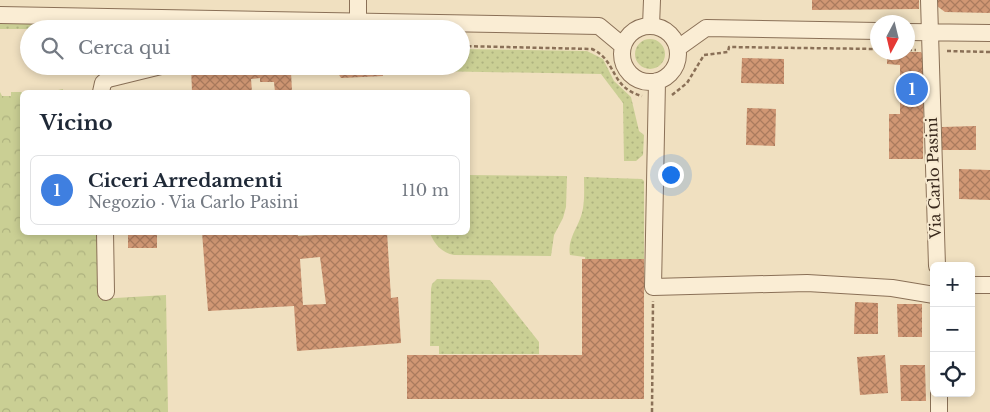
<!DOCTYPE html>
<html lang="it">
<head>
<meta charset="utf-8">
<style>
  body { margin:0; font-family:"Libre Baskerville",serif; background:#f6f6f7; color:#1f2937 }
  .controls { position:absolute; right:15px; bottom:15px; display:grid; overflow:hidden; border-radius:8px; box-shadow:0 2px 8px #0003 }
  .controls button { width:45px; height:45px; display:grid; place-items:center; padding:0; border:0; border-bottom:1px solid #e0e1e3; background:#fff; color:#1f2937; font:25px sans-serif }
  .compass { position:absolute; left:870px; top:15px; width:45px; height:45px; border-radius:50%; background:#fff; box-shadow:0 2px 8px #0003; rotate:187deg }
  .you { position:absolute; left:670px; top:174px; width:18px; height:18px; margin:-12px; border:4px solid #fff; border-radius:50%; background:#1a73e8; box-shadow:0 0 0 8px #1a73e833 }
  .badge { display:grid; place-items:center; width:32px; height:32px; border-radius:50%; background:#b45309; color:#fff; font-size:16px; font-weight:700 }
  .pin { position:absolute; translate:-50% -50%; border:2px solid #fff; box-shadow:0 1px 5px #0006 }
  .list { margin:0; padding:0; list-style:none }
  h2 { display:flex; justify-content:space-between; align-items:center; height:65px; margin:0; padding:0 20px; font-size:21px }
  h2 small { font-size:16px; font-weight:400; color:#747a83 }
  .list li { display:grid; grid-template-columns:32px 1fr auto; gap:15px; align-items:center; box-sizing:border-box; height:70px; margin:0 10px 10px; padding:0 10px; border:1px solid #e0e1e3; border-radius:8px }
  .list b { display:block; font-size:19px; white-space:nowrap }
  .list p { margin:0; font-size:16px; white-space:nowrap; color:#747a83 }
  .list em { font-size:16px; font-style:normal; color:#747a83 }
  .icon { flex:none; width:28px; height:28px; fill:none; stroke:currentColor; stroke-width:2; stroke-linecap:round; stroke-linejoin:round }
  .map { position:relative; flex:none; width:990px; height:412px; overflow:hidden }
  .search { position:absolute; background:#fff; box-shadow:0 2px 8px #0003; left:20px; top:20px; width:450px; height:55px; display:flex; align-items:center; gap:12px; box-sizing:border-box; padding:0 18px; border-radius:28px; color:#747a83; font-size:19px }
  .panel { position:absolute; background:#fff; box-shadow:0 2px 8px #0003; left:20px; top:90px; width:450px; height:145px; border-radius:8px }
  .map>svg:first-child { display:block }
</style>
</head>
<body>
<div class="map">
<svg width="990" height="412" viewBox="0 0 990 412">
  <defs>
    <pattern id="grass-dots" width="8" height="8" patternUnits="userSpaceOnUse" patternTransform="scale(1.25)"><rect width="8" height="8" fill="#cacf94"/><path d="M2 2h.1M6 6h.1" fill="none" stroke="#aeb27f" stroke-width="1.8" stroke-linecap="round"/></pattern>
    <pattern id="park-crowns" width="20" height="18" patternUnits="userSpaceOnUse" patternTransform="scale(1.25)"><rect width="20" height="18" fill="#cacf94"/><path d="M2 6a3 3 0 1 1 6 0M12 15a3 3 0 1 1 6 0" fill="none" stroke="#aeb27f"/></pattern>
    <pattern id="building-cross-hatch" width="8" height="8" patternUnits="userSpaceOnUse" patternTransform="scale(1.25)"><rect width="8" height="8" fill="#d09774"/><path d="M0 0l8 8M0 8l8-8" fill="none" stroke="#aa7b5e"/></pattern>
  </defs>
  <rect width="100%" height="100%" fill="#f0e0c0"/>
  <!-- grass -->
  <path fill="url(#grass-dots)" d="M 0,23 L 61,24 L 61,29 L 0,29 Z
    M635 54a15 15 0 1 1 30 0a15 15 0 1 1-30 0Z
    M 461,49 L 587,51 L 603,59 L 614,81 L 631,97 L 639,131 L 644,135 L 643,155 L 636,161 L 624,161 L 623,103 L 601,74 L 430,71 L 430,66 L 461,66 Z
    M 468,175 L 567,176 L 566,207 L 563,218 L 554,235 L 551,256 L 454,255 C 442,253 434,244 430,233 L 468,232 Z
    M 584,177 L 642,179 L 644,181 L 644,259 L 585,259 L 585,257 L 570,255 C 567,239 578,228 582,213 C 585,201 584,189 584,177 Z
    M 437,279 L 490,280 L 539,342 L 539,354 L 439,354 L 439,346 L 430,346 L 431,289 L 432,284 Z"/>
  <!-- park -->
  <path fill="url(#park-crowns)" d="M 63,89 L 63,92 L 22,92 L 22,232 L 98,233 L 99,299 L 166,295 L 168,412 L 0,412 L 0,92 L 2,96 L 11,96 L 11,92 L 48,92 Z"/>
  <!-- building -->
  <path fill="url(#building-cross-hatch)" fill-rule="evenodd" d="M 812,0 L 919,0 L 919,9 L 812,10 Z
    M 937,0 L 990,0 L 990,13 L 945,12 L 937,6 Z
    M 887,52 L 921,52 L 924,57 L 923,159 L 889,159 L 889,114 L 900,114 L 900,65 L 887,64 Z
    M 742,58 L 784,59 L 784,84 L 741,83 Z
    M 191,66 L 382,66 L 383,76 L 341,78 L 336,70 L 291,72 L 292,91 L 275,92 L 274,82 L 260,82 L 260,78 L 251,79 L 252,92 L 192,92 Z
    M 747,108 L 776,109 L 775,146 L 746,145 Z
    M 976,126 L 976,150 L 942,150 L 942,127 Z
    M 959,169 L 990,170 L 990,200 L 959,199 Z
    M 128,232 L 157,232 L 157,248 L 128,248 Z
    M 202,232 L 298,232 L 298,236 L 318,235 L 318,232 L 387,232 L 391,298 L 398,297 L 401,343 L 297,351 L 294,306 L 208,311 ZM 320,257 L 326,304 L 303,305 L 300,259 Z
    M 582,259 L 644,259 L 644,399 L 407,399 L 407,355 L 582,355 Z
    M 855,302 L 878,303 L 878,334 L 854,334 Z
    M 897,304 L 922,304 L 922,337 L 898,337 Z
    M 885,355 L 888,393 L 860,395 L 857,357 Z
    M 900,365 L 925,365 L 926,401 L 901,401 Z"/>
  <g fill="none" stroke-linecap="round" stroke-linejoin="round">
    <defs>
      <path id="minor" d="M 358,0 L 358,22
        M 929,0 L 937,266
        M 0,15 L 599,26 L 623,46
        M 651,26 L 652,0
        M622 54a28 28 0 1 1 56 0a28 28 0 1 1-56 0Z
        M 908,32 L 990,33
        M 678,48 L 706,28 L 878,31
        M 657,81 L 653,287 L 807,283 L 892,288 L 934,295
        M 101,92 L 103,83 L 108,79 L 161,66
        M 105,232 L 106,292
        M 971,285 L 990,285
        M 939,393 L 939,412"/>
    </defs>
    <!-- minor casing -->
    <use href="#minor" stroke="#8a7057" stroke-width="18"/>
    <!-- path -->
    <path stroke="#8a7057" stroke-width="2.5" stroke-dasharray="4 2.5" stroke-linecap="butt" d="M 461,46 L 592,49 C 618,61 609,87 642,96
      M 908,50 L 916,50
      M 947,51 L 990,52
      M 672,95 L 687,83 L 704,55 L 728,52 L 729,47 L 878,49
      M 652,412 L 653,301"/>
    <!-- minor -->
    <use href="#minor" stroke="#faedd4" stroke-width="16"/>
  </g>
  <g text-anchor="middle" stroke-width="4" stroke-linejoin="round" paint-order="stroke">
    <!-- street labels -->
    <g font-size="15" fill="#39291c" stroke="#f7ead0">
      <text transform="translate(934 178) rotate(-92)" y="5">Via Carlo Pasini</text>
    </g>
  </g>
</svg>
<div class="controls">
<button>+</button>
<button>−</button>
<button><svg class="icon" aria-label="locate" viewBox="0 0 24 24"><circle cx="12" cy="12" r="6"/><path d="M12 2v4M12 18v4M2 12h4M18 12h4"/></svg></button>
</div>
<svg class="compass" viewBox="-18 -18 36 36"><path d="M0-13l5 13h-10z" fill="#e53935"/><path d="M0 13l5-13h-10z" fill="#747a83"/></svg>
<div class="you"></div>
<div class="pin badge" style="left:912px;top:89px;background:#3f7fe0">1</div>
<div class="search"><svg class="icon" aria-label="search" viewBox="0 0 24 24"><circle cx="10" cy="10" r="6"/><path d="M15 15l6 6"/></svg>Cerca qui</div>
<section class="panel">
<h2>Vicino<small></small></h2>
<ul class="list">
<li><span class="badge" style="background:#3f7fe0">1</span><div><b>Ciceri Arredamenti</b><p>Negozio · Via Carlo Pasini</p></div><em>110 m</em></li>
</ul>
</section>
</div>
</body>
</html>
